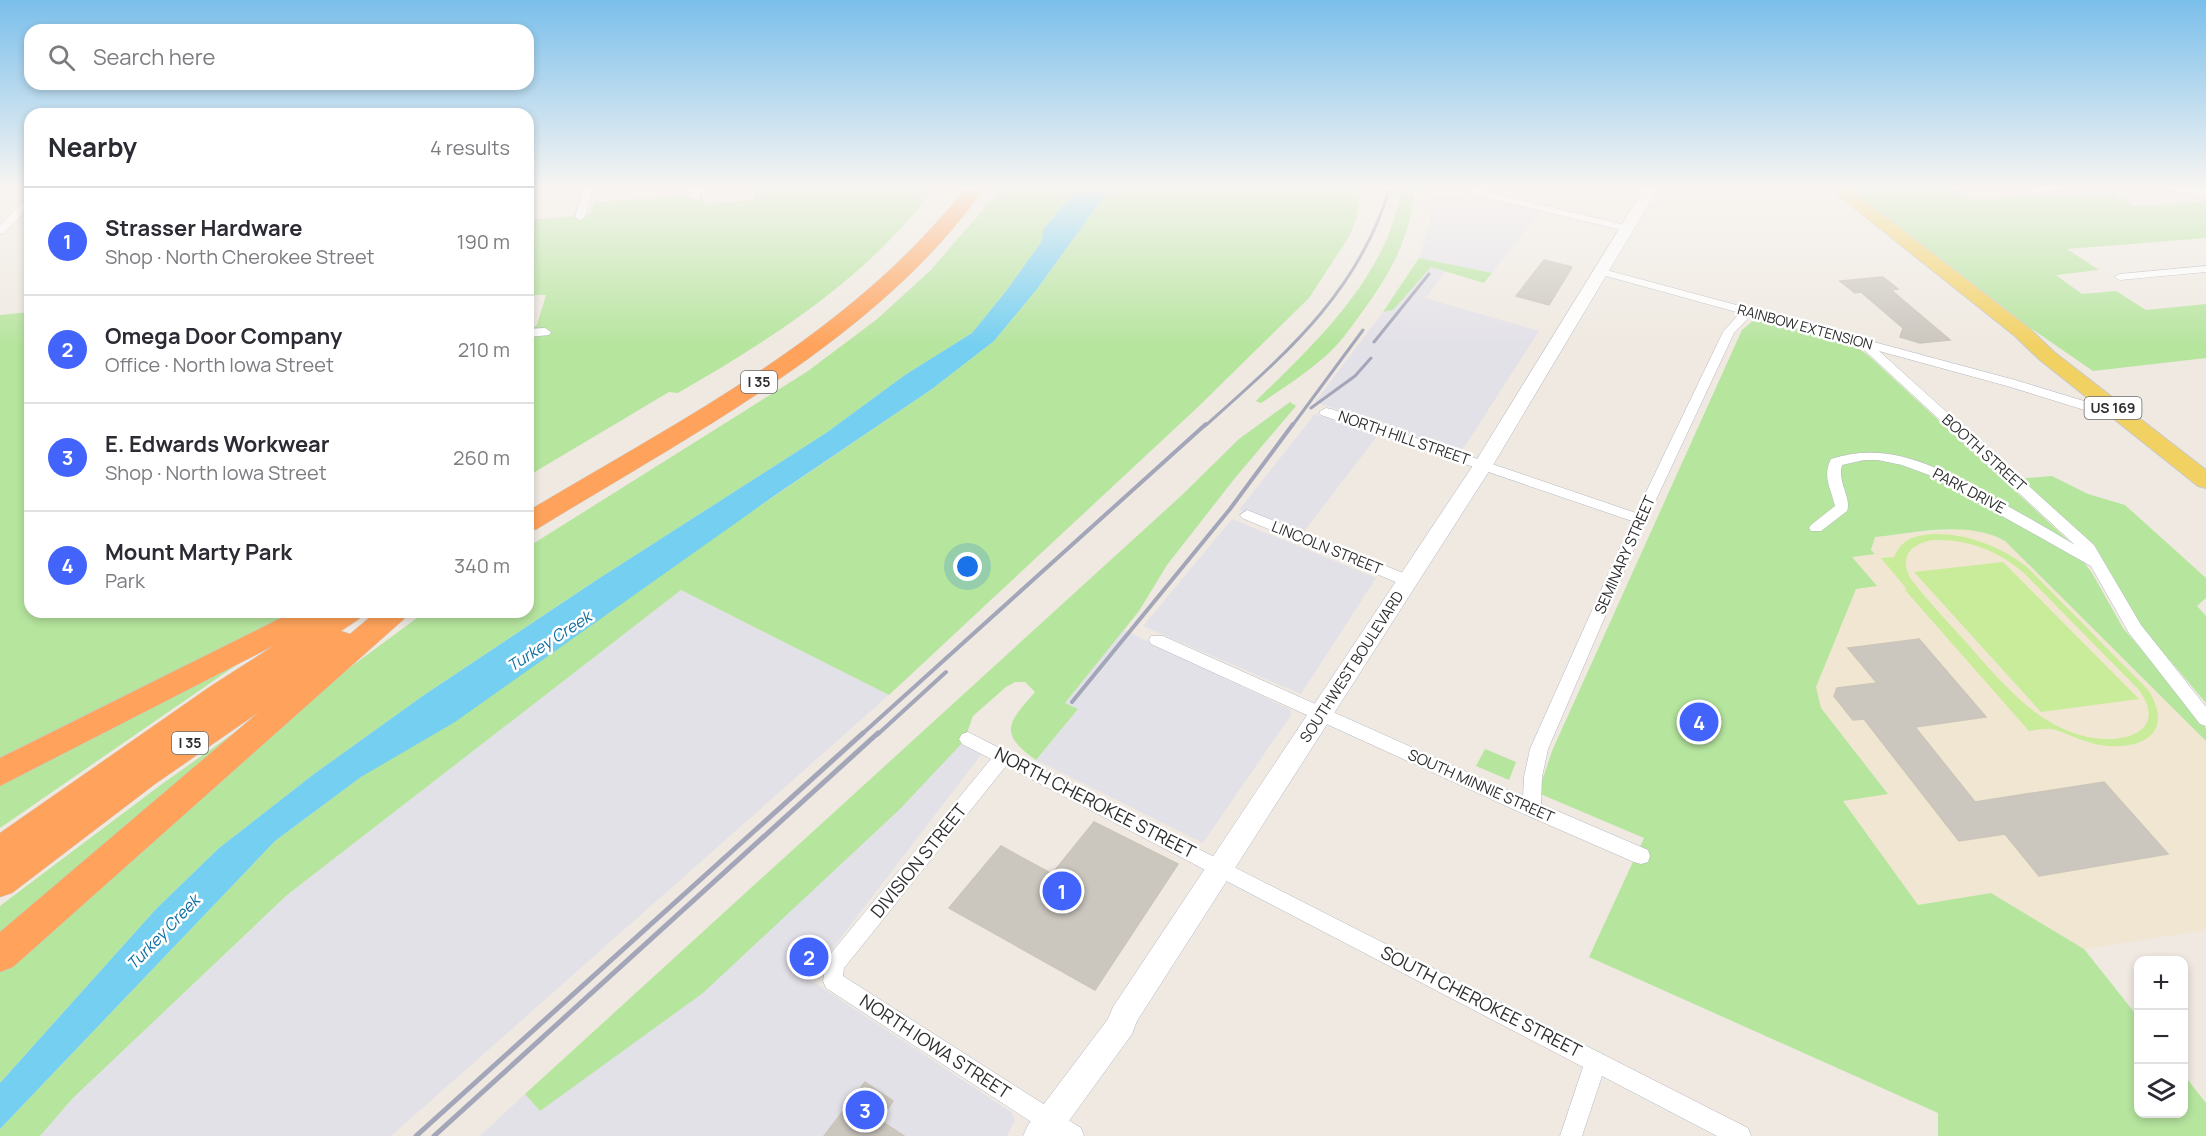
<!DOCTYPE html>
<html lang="en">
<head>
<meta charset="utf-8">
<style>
  body { margin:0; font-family:Manrope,sans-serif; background:#f2f2f3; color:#2b2b33 }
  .controls { position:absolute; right:18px; bottom:18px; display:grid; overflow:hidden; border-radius:12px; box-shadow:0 3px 9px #0003 }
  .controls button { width:54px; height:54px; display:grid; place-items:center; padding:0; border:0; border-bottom:2px solid #e1e1e2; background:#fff; color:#2b2b33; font:30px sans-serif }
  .you { position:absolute; left:968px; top:567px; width:21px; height:21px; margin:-15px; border:4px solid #fff; border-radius:50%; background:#1a73e8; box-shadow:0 0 0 9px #1a73e833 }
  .badge { display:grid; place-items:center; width:39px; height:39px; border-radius:50%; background:#4264fb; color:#fff; font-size:20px; font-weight:700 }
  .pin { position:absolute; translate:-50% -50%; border:3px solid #fff; box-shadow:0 2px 6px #0006 }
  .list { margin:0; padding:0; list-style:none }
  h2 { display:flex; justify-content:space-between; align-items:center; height:78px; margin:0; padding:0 24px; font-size:26px }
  h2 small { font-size:20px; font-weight:400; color:#7c7c81 }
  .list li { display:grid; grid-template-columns:39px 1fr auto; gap:18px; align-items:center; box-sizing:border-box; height:108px; padding:0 24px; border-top:2px solid #e1e1e2 }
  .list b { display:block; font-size:22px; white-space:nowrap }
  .list p { margin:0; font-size:20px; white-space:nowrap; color:#7c7c81 }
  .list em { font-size:20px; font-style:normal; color:#7c7c81 }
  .icon { flex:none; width:33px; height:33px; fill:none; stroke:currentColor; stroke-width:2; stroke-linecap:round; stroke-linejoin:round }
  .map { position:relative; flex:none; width:2206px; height:1136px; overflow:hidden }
  .search { position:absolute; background:#fff; box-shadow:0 3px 9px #0003; left:24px; top:24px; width:510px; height:66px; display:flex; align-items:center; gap:15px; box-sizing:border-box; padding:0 21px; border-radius:18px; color:#7c7c81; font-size:22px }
  .panel { position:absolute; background:#fff; box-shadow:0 3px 9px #0003; left:24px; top:108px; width:510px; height:510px; border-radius:18px }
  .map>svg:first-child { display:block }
</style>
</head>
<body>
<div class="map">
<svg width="2206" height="1136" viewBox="0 0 2206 1136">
  <rect width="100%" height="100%" fill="#efe9e1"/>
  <!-- industrial -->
  <path fill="#e3e1e8" d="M 1432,187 L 1474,187 L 1470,193 L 1542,210 L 1492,273 L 1419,258 L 1430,224 Z
    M 1431,267 L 1445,272 L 1425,298 L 1539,331 L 1463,449 L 1459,451 L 1315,402 L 1383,312 L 1393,310 Z
    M 1315,414 L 1378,435 L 1302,534 L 1239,510 Z
    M 1232,519 L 1376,578 L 1301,694 L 1143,626 Z
    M 681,590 L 889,695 L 391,1136 L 40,1136 L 72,1099 L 287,895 Z
    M 1124,630 L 1291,710 L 1291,715 L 1203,843 L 1036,760 L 1078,709 L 1065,703 Z
    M 964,741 L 984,751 L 809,979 L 1011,1112 L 1015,1120 L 1007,1136 L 480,1136 L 525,1094 L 540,1111 Z"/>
  <!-- education -->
  <path fill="#f0e6d1" d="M 1967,528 L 1983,531 L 2005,541 L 2206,741 L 2206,930 L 2084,949 L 1991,893 L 1918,905 L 1843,800 L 1888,793 L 1821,708 L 1816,687 L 1856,589 L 1852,556 L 1874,553 L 1871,550 L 1875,537 Z"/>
  <!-- green -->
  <path fill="#b6e59e" d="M 755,187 L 935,187 C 869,277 773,338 678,393 L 669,392 L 528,476 L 528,331 L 537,325 L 546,295 L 528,295 L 528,220 L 590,215 L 595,202 L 703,195 L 703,204 L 754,200 Z
    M 1002,187 L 1078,187 L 1043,230 L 1042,241 L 1006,291 L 972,333 L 905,375 L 826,433 L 595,581 L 424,695 L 314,774 L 219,848 L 156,909 L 0,1083 L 0,972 L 329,683 L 425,612 L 528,612 L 528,547 L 808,371 L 876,320 L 931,270 Z
    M 1111,187 L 1360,187 L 1357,217 L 1350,235 L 1309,298 L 1199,406 L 889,695 L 681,590 L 287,895 L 72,1099 L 40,1136 L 0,1136 L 0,1129 L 275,841 L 361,777 L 932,389 L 994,341 L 1037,289 Z
    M 1403,187 L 1415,187 C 1410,237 1393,269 1365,308 C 1354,323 1344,338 1331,351 C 1310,371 1285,387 1261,403 L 1256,401 C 1306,352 1360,302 1388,236 C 1394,221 1398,204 1403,187 Z
    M 1845,187 L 1952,187 L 1966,197 L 1980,199 L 2114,193 L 2133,206 L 2206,202 L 2206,238 L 2067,249 L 2099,270 L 2056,275 L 2082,294 L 2116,291 L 2146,310 L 2206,304 L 2206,358 L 2093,371 L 2029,327 L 1898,225 Z
    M 1419,258 L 1492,273 L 1484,283 L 1431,267 L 1393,310 L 1383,312 Z
    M 30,312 L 30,612 L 293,612 L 0,761 L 0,315 Z
    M 1755,319 C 1787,327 1845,335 1869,356 L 2068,540 L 2092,573 L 2123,628 L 2198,715 L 2206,729 L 2206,741 L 2005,541 C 1966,520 1918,533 1875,537 L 1871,550 L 1875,554 L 1852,557 L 1877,586 L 1856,589 L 1816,687 L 1821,708 L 1888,794 L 1843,801 L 1918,905 L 1991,893 L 2084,949 L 2138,1017 L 2138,1114 L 2184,1114 L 2184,1075 L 2206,1103 L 2206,1136 L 1938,1136 L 1938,1113 L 1589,957 L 1644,838 L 1538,793 L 1552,751 L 1742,330 Z
    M 1290,402 L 1296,406 L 1235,478 L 1167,565 L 1139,611 L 1065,703 L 1078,709 L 1036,760 C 997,733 1009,722 1035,692 L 1025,682 L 1015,682 L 1006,687 L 973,716 L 964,741 L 900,809 L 703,993 L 540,1111 L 525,1094 L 1182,495 L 1239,439 Z
    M 2052,476 L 2088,494 L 2125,505 L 2206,578 L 2206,598 L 2197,606 L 2206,616 L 2206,703 L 2138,623 L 2104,564 L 2017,479 Z
    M 258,650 L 0,828 L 0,780 Z
    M 272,706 L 0,948 L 0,906 L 162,784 Z
    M 1485,749 L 1516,762 L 1509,780 L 1476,766 Z"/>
  <!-- pitch -->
  <path fill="#c9ec9a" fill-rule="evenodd" d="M 1932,534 C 1966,533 2000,546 2027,567 L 2149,691 C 2175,735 2140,751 2100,745 C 2082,742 2068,733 2052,729 C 2045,728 2036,730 2029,731 L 1905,590 L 1906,588 L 1881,558 L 1894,557 C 1902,539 1914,536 1932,534 ZM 1933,540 C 1967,539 1997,550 2023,572 L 2140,691 C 2147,702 2154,717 2143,728 C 2135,736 2123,738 2113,739 C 2047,741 2004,685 1965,641 C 1946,620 1927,600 1910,578 C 1899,556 1911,544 1933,540 Z
    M 2003,562 L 2139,699 L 2041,712 L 1914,572 Z"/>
  <!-- water -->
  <path fill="#75cff0" d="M 1078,187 L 1111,187 L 1037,289 L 994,341 L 932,389 L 774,496 L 455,722 L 361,777 L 275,841 L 0,1129 L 0,1083 L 156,909 L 219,848 L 314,774 L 424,695 L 595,581 L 826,433 L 905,375 L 972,333 L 1006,291 L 1042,241 L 1043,230 Z"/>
  <!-- building -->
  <path fill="#cbc7bf" stroke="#cbc5ba" stroke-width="1.5" d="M 1544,260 L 1572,267 L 1549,305 L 1516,296 Z
    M 1883,277 L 1898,289 L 1891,290 L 1950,340 L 1920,343 L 1900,337 L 1903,328 L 1861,292 L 1855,293 L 1840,281 Z
    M 1919,639 L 1986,717 L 1915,727 L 1975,802 L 2104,782 L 2168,854 L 2039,876 L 2005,834 L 1959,841 L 1864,719 L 1853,720 L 1834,696 L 1837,688 L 1877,683 L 1848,648 Z
    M 1094,822 L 1178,864 L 1095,990 L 949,908 L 1001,846 L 1052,874 Z
    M 865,1082 L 893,1101 L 880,1120 L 904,1136 L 824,1136 Z"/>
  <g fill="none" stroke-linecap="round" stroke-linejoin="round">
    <defs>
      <path id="street" d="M 584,187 L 594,187 L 585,217 L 580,220 L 575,217 Z
        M 692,187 L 702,187 L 699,200 L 690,198 Z
        M 1474,187 L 1485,187 L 1483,191 L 1629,226 L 1630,228 L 1625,231 L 1472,194 L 1471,192 Z
        M 2032,187 L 2067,187 L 2062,190 L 2036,192 L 2032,191 Z
        M 2165,187 L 2206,189 L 2206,195 L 2170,190 Z
        M 30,197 L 30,206 L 4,233 L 0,234 L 0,225 L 26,198 Z
        M 2206,266 L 2206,272 L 2120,280 L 2114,277 L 2120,274 Z
        M 1599,268 L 2015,380 L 2130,415 L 2132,418 L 2130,421 L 2120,421 L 2007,386 L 1879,351 L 2094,545 L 2141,625 L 2206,707 L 2206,726 L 2200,724 L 2129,633 L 2091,566 L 1929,475 L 1902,465 L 1878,460 L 1864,460 L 1842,465 C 1837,482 1852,498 1847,511 L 1821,531 L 1811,531 L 1809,528 L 1811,525 L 1835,506 C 1831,489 1822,476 1831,459 C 1891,439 1944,470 1995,499 C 2022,514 2049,529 2075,545 L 1859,345 L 1750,316 L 1734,333 L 1647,519 L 1548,749 L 1542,777 L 1541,804 L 1648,850 L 1650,856 L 1648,862 L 1641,864 L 1634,862 L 1526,815 L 1151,644 L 1149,640 L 1151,636 L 1163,636 L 1523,797 L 1524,777 L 1530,749 L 1632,521 L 1321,415 L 1319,412 L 1326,408 L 1331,409 L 1636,513 L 1723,332 L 1740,313 L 1595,273 L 1593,271 Z
        M 545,328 L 551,332 L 549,335 L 528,337 L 528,329 Z
        M 2102,394 L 2141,407 L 2142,410 L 2136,414 L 2097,401 L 2096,398 Z
        M 1247,510 L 1413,577 L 1416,581 L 1413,585 L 1403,585 L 1242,518 L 1240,515 Z
        M 968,732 L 1748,1128 L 1751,1136 L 1717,1136 L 1602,1076 L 1582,1136 L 1560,1136 L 1583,1067 L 1006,766 L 844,968 L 843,976 L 1081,1128 L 1084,1136 L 1053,1136 L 826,988 L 823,981 L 827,958 L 991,759 L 962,744 L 959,739 L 962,734 Z"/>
      <path id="secondary" d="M 1645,187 L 1659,187 L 1493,465 L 1137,1021 L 1132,1034 L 1058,1136 L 1023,1136 L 1028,1125 L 1108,1019 L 1113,1007 L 1474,464 Z"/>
      <path id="primary" d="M 1828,187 L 1847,187 L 2029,328 L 2054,352 L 2206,470 L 2206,488 L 2198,486 L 2040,360 L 2015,336 Z"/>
      <path id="highway" d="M 966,187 L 985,187 C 880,338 691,434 537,529 L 528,532 L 528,511 C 684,418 853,333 966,187 Z
        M 293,612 L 363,612 L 359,619 L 341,631 L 350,634 L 376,612 L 408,612 L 404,619 L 13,967 L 0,972 L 0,932 L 259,712 L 155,784 L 12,893 L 0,897 L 0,833 L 211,686 L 275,645 L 0,786 L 0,758 Z"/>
    </defs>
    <!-- street casing -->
    <use href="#street" stroke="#b4b7c1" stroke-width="1"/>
    <!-- secondary casing -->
    <use href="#secondary" stroke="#b4b7c1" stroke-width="1"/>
    <!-- primary casing -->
    <use href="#primary" stroke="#c9c9c9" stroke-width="2"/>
    <!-- highway casing -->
    <use href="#highway" stroke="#c9c9c9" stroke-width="1"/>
    <!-- street -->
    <use href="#street" fill="#fff" fill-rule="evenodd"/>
    <!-- secondary -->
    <use href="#secondary" fill="#fff" fill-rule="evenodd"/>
    <!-- primary -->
    <use href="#primary" fill="#f2d163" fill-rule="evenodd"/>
    <!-- highway -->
    <use href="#highway" fill="#ffa35c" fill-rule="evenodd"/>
    <!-- rail-far2 -->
    <path stroke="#a3a6b8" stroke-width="3" d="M 1374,342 L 1429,274
      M 1311,408 L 1355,376 L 1371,358
      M 1205,426 C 1284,355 1359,293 1390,187
      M 1292,426 L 1363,330"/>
    <!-- rail-far1 -->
    <path stroke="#a3a6b8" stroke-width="4" d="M 1072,702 L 1230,509 L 1293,424
      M 861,735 L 1206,424
      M 877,735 L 946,672"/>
    <!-- rail -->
    <path stroke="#a3a6b8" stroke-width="5" d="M 416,1136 L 863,733
      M 434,1136 L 878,733"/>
  </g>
  <!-- sky -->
  <linearGradient id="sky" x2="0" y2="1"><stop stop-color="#7abfeb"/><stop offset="0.54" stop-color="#f8f5f2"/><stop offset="1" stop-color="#f8f5f2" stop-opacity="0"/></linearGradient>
  <rect width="2206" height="346" fill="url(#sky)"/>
  <g text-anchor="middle" stroke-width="5" stroke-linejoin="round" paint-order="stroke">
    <!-- far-street labels -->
    <g font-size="14" fill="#2e2e2e" stroke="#fff">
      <text transform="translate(1805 327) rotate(15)" y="5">RAINBOW EXTENSION</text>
    </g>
    <!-- shield labels -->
    <g fill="#fff" stroke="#6d6d6d" stroke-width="1.5">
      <rect x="741" y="371" width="36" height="22" rx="4.5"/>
      <rect x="2084.5" y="397" width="57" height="22" rx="4.5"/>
      <rect x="172" y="732" width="36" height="22" rx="4.5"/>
    </g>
    <g font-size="14" font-weight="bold" fill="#2e2e2e">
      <text x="759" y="387">I 35</text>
      <text x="2113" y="413">US 169</text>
      <text x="190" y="748">I 35</text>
    </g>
    <!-- street labels -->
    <g font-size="15" fill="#2e2e2e" stroke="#fff">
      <text transform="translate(1404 438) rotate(19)" y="5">NORTH HILL STREET</text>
      <text transform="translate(1984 453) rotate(42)" y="5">BOOTH STREET</text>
      <text transform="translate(1969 491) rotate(28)" y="5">PARK DRIVE</text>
      <text transform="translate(1327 548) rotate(22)" y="5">LINCOLN STREET</text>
      <text transform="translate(1625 555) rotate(-66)" y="5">SEMINARY STREET</text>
      <text transform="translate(1352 667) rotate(-57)" y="5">SOUTHWEST BOULEVARD</text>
      <text transform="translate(1481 786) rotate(24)" y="5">SOUTH MINNIE STREET</text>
    </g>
    <!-- water labels -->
    <g font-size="16" font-style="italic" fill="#0d6fa3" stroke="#fff">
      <text transform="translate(549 641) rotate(-33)" y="6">Turkey Creek</text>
      <text transform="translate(163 932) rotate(-46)" y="6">Turkey Creek</text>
    </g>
    <!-- near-street labels -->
    <g font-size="18" fill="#2e2e2e" stroke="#fff">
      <text transform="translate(1095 803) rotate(27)" y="6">NORTH CHEROKEE STREET</text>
      <text transform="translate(919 861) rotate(-51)" y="6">DIVISION STREET</text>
      <text transform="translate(1481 1002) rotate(27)" y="6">SOUTH CHEROKEE STREET</text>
      <text transform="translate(935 1047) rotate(33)" y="6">NORTH IOWA STREET</text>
    </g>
  </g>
</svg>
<div class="controls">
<button>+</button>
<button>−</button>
<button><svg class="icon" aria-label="layers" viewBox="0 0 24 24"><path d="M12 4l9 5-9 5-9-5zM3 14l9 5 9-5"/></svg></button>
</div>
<div class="you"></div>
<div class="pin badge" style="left:1062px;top:891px">1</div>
<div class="pin badge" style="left:809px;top:957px">2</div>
<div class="pin badge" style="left:865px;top:1110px">3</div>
<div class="pin badge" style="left:1699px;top:722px">4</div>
<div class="search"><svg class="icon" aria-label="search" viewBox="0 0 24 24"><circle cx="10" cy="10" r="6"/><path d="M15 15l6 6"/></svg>Search here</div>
<section class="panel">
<h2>Nearby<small>4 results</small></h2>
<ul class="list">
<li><span class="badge">1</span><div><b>Strasser Hardware</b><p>Shop · North Cherokee Street</p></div><em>190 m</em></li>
<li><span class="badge">2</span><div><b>Omega Door Company</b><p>Office · North Iowa Street</p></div><em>210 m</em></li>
<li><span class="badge">3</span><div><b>E. Edwards Workwear</b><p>Shop · North Iowa Street</p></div><em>260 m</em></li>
<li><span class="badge">4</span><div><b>Mount Marty Park</b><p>Park</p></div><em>340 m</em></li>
</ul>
</section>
</div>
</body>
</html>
